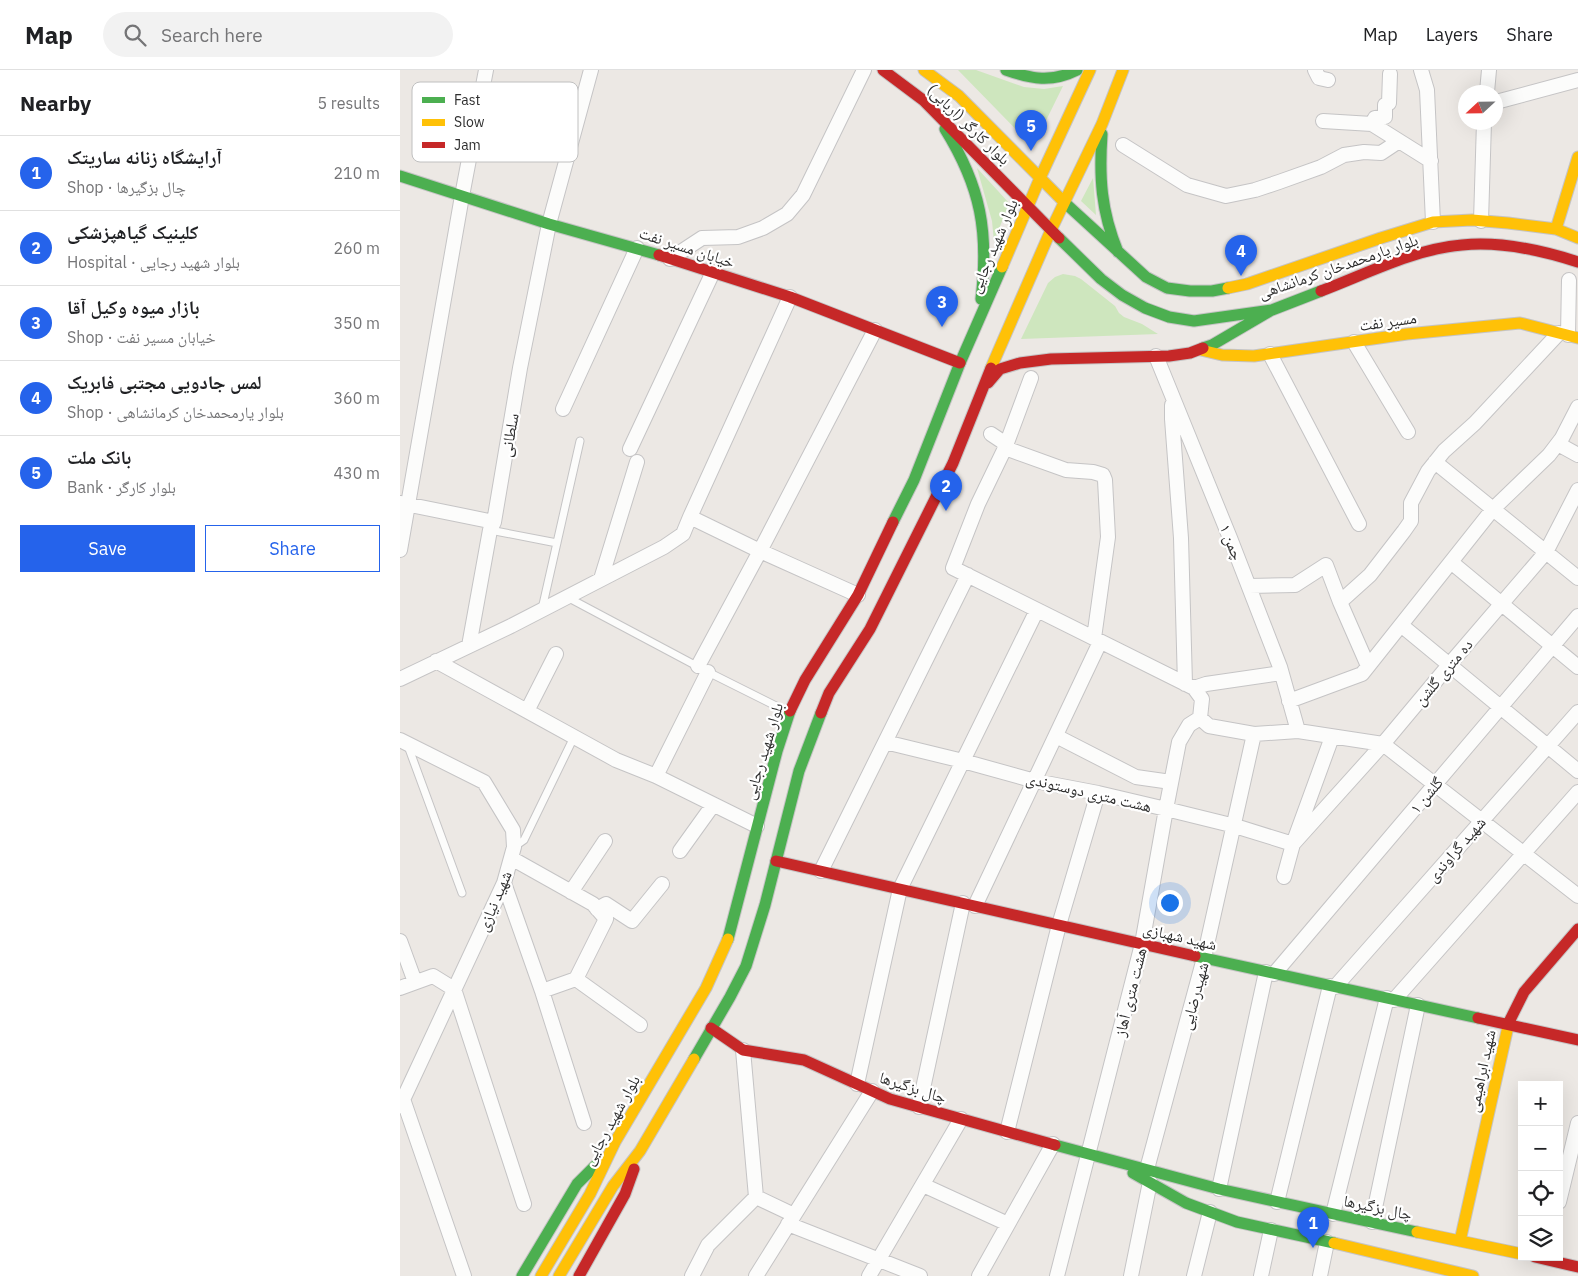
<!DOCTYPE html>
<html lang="en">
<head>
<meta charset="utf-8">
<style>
  body { margin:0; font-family:"IBM Plex Sans","Noto Naskh Arabic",sans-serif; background:#f2f2f2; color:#202124 }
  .controls { position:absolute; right:15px; bottom:15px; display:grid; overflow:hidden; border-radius:0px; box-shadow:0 5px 20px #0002 }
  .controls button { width:45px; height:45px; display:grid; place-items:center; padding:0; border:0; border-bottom:1px solid #e0e0e0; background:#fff; color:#202124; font:25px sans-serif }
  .compass { position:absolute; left:1058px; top:15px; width:45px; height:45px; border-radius:50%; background:#fff; box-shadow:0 5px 20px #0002; rotate:248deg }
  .you { position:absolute; left:769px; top:832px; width:18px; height:18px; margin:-12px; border:4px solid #fff; border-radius:50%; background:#1a73e8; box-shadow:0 0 0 8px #1a73e833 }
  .badge { display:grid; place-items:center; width:32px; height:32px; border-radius:50%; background:#2563eb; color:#fff; font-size:16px; font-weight:700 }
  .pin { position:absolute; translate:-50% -41px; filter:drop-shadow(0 1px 2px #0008) }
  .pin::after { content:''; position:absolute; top:26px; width:18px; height:15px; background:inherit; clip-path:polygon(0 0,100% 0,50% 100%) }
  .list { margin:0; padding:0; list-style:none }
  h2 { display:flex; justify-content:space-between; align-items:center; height:65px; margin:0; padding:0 20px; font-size:21px }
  h2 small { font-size:16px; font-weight:400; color:#757577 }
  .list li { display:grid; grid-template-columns:32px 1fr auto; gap:15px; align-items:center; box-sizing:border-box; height:75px; padding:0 20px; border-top:1px solid #e0e0e0 }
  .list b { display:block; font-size:19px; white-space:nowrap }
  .list p { margin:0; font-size:16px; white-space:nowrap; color:#757577 }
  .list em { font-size:16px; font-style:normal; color:#757577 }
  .actions { display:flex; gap:10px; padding:15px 20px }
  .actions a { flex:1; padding:11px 0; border:1px solid #2563eb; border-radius:0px; text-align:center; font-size:18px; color:#2563eb }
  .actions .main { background:#2563eb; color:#fff }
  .icon { flex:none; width:28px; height:28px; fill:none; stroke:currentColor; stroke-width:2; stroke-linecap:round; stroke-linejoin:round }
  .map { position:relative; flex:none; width:1178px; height:1206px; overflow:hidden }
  header { display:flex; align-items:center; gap:30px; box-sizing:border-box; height:70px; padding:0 25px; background:#fff; border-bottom:1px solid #e0e0e0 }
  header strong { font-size:24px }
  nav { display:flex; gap:28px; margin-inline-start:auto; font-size:18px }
  .search { width:350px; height:45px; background:#f2f2f2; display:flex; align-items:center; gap:12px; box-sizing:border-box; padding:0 18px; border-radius:28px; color:#757577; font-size:19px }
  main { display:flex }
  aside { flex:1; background:#fff }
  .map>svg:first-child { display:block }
</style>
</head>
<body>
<header>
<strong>Map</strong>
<div class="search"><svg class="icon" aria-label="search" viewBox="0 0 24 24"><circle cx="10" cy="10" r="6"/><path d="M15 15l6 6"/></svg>Search here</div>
<nav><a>Map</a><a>Layers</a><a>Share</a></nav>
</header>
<main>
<aside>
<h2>Nearby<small>5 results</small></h2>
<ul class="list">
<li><span class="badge">1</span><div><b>آرایشگاه زنانه ساریتک</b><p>Shop · چال بزگیرها</p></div><em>210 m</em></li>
<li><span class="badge">2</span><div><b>کلینیک گیاهپزشکی</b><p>Hospital · بلوار شهید رجایی</p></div><em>260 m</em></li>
<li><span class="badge">3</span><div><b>بازار میوه وکیل آقا</b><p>Shop · خیابان مسیر نفت</p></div><em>350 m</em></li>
<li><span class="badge">4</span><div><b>لمس جادویی مجتبی فابریک</b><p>Shop · بلوار یارمحمدخان کرمانشاهی</p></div><em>360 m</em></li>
<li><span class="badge">5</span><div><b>بانک ملت</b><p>Bank · بلوار کارگر</p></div><em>430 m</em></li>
</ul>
<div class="actions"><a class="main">Save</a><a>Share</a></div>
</aside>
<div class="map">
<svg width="1178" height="1206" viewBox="0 0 1178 1206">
  <rect width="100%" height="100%" fill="#ece8e4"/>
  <!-- green -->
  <path fill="#cee6be" d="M 558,0 L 576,0 L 624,17 L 644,19 L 663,16 L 633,77 Z
    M 577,98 L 609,133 L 594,172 L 592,151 Z
    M 693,108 L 696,145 L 681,131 Z
    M 663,204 L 675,206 L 681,209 L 715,236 L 719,243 L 724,247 L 742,254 L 758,264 L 621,269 L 648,213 L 655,207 Z"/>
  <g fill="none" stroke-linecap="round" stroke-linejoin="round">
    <defs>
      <path id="lane" d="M 90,460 L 157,473
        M 167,527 L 308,602 L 388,642
        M 142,539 L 180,371
        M 8,676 L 62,823
        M 114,777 L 124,770 L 174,667"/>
      <path id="street" d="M 915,0 L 919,8 L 928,10
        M 1021,0 L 1027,20 L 1033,152
        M 1087,22 L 1089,0
        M 1096,32 L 1178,10
        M 923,51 L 972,54 L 1031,91
        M 972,54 L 975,48 L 985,47 L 985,35 L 989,33 L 990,4
        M 723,75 L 787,115 L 826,126 L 855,120 L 879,112 L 921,97 L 944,85 L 964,82 L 981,83 L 999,71
        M 1081,151 L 1084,52
        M 270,189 L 302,168 L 338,167 L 363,158 L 387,144 L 403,125 L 464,0
        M 1168,265 L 1169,210
        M 954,272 L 1008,362
        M 870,284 L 959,454
        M 756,286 L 830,468 L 880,597 L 898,661
        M 631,308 L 605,378 L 666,400 L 693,402 L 703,405 L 705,410 L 708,467 L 694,568
        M 772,335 L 772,349 L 781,468 L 785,614
        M 163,339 L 237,178
        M 591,364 L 603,372 L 605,378 L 578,434 L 553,498 L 794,618 L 802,629 L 800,648 L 809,656 L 854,664 L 898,661 L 983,674 L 1178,826
        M 1158,374 L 1178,385
        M 230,379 L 313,202
        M 1035,392 L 1178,508
        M 1,433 L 94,452
        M 290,447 L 390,227
        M 0,480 L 62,126 L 86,0
        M 1051,492 L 1178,597
        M 201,509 L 237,392
        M 849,516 L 895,515 L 926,495 L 940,532 L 968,596
        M 940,532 L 970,505 L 1004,461 L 1011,451 L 1011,433 L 1028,401 L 1044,381 L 1075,353 L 1159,263
        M 1001,555 L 1178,701
        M 69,576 L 90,460 L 94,452 L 120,298 L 149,154 L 191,0
        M 36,591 L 216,690 L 256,706 L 357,756
        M 298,596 L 360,481 L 475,260
        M 0,609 L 111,556 L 264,477 L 283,464 L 290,447 L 360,481 L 458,525
        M 794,618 L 806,614 L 881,603
        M 889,631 L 962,604 L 1093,439 L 1149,385 L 1162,368 L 1178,337
        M 127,641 L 156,584
        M 656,666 L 736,707 L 771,712
        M 0,670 L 84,712 L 113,760 L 114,777 L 104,813 L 0,1036
        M 485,672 L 563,691 L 635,711 L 698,723 L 766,739 L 835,756 L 893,774 L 983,674 L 1049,595 L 1146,482 L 1178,420
        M 256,706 L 308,602
        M 280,781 L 313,735
        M 111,788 L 193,834 L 206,849 L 176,909
        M 421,801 L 568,505
        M 884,807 L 893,774 L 932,667
        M 104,813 L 142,921 L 184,1053
        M 171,822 L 205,771
        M 575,836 L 700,572
        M 197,839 L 206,834 L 232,851 L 262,814
        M 0,871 L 15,912
        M 874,904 L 1178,546
        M 935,917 L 1178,642
        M 0,918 L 33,906 L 54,919 L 124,1134
        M 142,921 L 176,909 L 240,955
        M 994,930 L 1178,722
        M 343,980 L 356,1127 L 394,1145
        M 457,1014 L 500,819 L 637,540
        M 3,1029 L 64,1206
        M 519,1037 L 563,833
        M 607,1062 L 659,855 L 698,723
        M 747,1099 L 804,888 L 854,664
        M 523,1115 L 608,1154
        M 819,1119 L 866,902
        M 877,1132 L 930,916
        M 1159,1132 L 1178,1053
        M 933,1144 L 987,928
        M 972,1152 L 1018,935
        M 388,1154 L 520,1206
        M 292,1206 L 308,1175 L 356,1127
        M 356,1206 L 472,1021
        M 469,1206 L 561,1049
        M 579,1206 L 653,1074
        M 657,1206 L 742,874 L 766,739 L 779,672 L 789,655 L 800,648
        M 731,1206 L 750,1112
        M 794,1206 L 810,1142
        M 861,1206 L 871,1160
        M 920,1206 L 927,1172"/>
      <path id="fast" d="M 606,0 C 632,9 651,13 677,0
        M 545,59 C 581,117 589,162 581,229
        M 702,64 C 699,107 701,141 718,182
        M 0,106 L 149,154 L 259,185
        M 664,132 L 746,207 L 767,218 L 790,221 L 812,221 L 828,218
        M 659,168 L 701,209 L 722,225 L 745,238 L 769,247 L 794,251 L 872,240 L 921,221
        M 803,278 L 812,275 L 870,241
        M 493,452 L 514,410 L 560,293 L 602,197
        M 328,869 L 377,681 L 390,641
        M 795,886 L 1078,948
        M 294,989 L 330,927 L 346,896 L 365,835 L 399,701 L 421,643
        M 655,1075 L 819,1119 L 1017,1162
        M 733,1103 L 786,1133 L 837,1152 L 934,1173
        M 122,1206 L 177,1114 L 201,1090"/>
      <path id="slow" d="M 524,0 L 559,26 L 664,132
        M 1156,159 L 1178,87
        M 602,197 L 640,108 L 690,0
        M 828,218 L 847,214 L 981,168 L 1033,152 L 1072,150 L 1108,153 L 1156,159 L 1178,168
        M 801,280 L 822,285 L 854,286 L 1007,264 L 1120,253 L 1178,268
        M 591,298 L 651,160 L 702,54 L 723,0
        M 1017,1162 L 1122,1184
        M 1060,1171 L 1109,952
        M 934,1173 L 1073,1206
        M 141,1206 L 190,1124 L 215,1072 L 306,918 L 328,869
        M 159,1206 L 213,1116 L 240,1081 L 294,989"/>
      <path id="jam" d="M 483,0 L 523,30 L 659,168
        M 259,185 L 390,227 L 560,293
        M 921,221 C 966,204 1014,179 1062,175 C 1101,171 1141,180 1178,192
        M 588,313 L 600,299 L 620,293 L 651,289 L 769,286 L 790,283 L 803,278
        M 390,641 L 405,610 L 458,525 L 493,452
        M 421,643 L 429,623 L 470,559 L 553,393 L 591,298
        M 376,791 L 795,886
        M 1078,948 L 1178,970
        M 1109,952 L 1124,922 L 1178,859
        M 311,958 L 343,980 L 404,990 L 490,1029 L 655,1075
        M 1135,1187 L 1178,1197
        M 179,1206 L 225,1124 L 234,1099"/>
    </defs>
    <!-- lane casing -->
    <use href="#lane" stroke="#c5c4c5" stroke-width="9"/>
    <!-- street casing -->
    <use href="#street" stroke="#c5c4c5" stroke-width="16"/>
    <!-- fast casing -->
    <use href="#fast" stroke="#c5c4c5" stroke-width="13"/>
    <!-- slow casing -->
    <use href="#slow" stroke="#c5c4c5" stroke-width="13"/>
    <!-- jam casing -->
    <use href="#jam" stroke="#c5c4c5" stroke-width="13"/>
    <!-- lane -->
    <use href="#lane" stroke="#fcfcfb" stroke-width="7"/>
    <!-- street -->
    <use href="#street" stroke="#fcfcfb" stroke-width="14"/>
    <!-- fast -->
    <use href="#fast" stroke="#4caf50" stroke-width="11"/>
    <!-- slow -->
    <use href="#slow" stroke="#ffc107" stroke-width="11"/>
    <!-- jam -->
    <use href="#jam" stroke="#c62828" stroke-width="11"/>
  </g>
  <g text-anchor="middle" stroke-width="4.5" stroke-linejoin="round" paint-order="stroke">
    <!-- street labels -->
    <g font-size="16" fill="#2e2e2e" stroke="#fff">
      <text transform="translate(569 54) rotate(44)" y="6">بلوار کارگر (اربابی)</text>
      <text transform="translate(593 176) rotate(-67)" y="6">بلوار شهید رجایی</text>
      <text transform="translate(287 177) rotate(18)" y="6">خیابان مسیر نفت</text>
      <text transform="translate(938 196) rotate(-19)" y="6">بلوار یارمحمدخان کرمانشاهی</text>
      <text transform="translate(988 251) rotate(-8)" y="6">مسیر نفت</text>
      <text transform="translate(109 365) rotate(-80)" y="6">سلطانی</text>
      <text transform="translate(832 472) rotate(68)" y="6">چمن ۱</text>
      <text transform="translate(1043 602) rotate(-50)" y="6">ده متری گلشن</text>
      <text transform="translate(363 681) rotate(-73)" y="6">بلوار شهید رجایی</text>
      <text transform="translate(689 722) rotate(13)" y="6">هشت متری دوستوندی</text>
      <text transform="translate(1026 725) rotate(-50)" y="6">گلشن ۱</text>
      <text transform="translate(1056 779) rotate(-49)" y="6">شهید گراوندی</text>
      <text transform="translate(94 831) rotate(-67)" y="6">شهید نیازی</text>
      <text transform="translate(780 866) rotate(13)" y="6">شهید شهبازی</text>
      <text transform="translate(730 922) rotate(-76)" y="6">هشت متری آهاز</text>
      <text transform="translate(794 926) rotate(-75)" y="6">شهیدرضایی</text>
      <text transform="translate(1081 1001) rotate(-78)" y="6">شهید ابراهیمی</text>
      <text transform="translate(513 1017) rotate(18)" y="6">چال بزگیرها</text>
      <text transform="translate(211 1050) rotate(-61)" y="6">بلوار شهید رجایی</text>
      <text transform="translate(978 1137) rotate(12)" y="6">چال بزگیرها</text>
    </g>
  </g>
  <!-- legend -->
  <rect x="12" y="12" width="166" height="80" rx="8" fill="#fff" stroke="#c0c0c0" stroke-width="1"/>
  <rect x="22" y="27" width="23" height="6" fill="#4caf50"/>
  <rect x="22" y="49" width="23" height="7" fill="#ffc107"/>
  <rect x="22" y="72" width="23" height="6" fill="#c62828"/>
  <g font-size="14" fill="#2e2e2e">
    <text x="54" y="35">Fast</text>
    <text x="54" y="57">Slow</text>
    <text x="54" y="80">Jam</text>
  </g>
</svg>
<div class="controls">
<button>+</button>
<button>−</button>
<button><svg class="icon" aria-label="locate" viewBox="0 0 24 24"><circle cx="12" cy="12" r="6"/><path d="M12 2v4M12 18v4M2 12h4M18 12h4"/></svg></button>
<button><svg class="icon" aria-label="layers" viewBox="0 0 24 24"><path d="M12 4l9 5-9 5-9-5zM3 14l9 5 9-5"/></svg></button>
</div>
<svg class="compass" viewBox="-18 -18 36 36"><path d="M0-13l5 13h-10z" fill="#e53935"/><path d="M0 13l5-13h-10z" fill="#757577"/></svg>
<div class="you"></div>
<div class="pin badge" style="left:913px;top:1178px">1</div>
<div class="pin badge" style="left:546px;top:441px">2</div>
<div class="pin badge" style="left:542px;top:257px">3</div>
<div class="pin badge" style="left:841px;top:206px">4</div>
<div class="pin badge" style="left:631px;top:81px">5</div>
</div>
</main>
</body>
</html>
